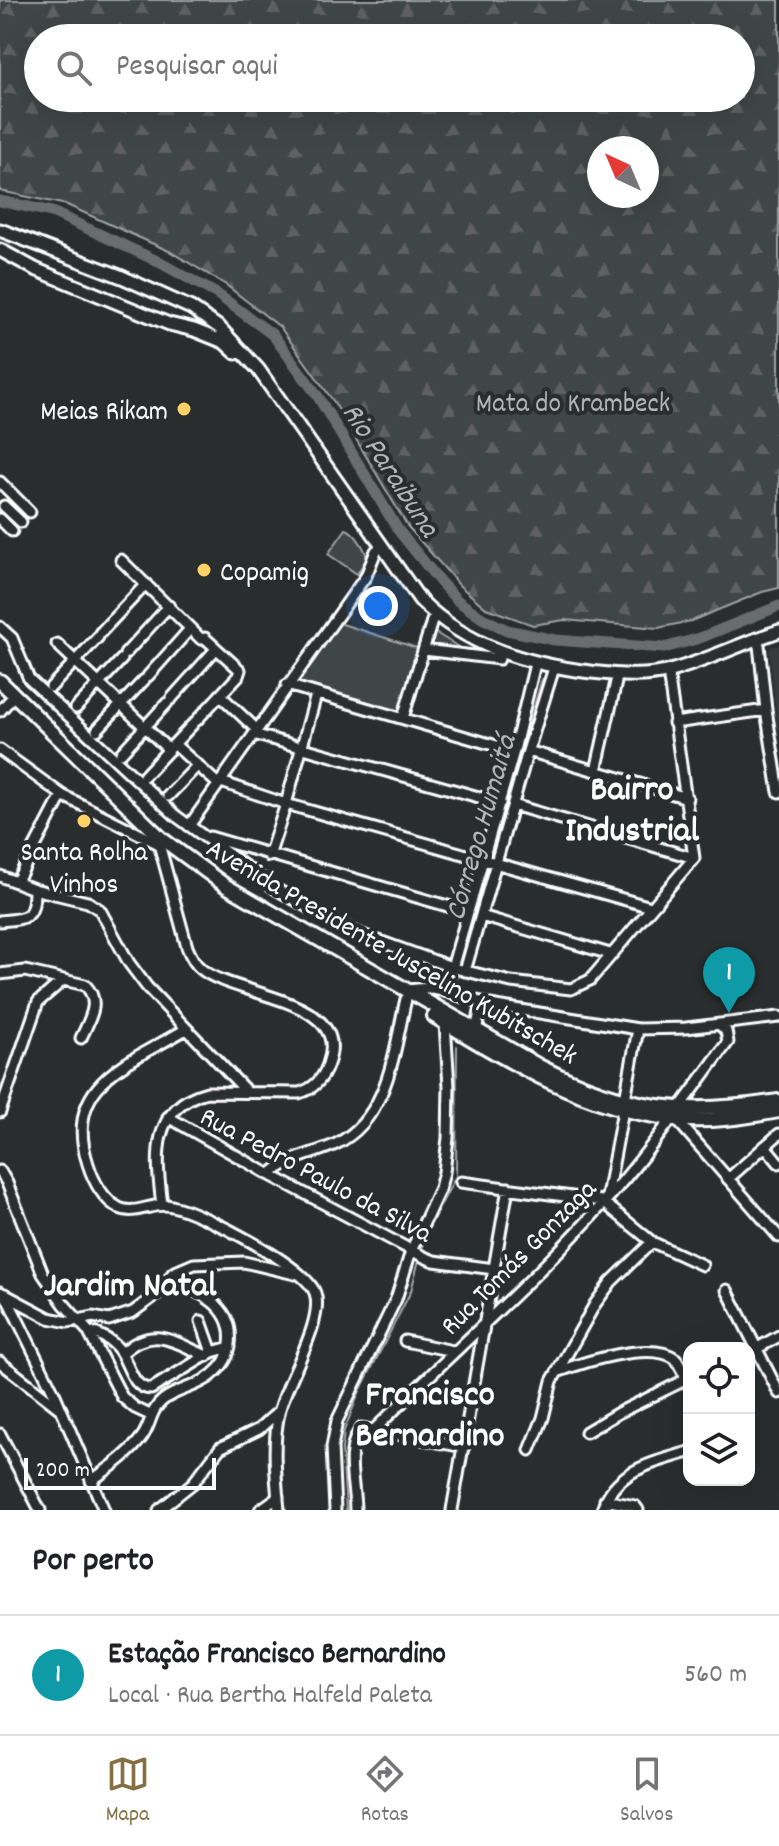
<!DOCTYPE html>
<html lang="pt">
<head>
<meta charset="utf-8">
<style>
  body { margin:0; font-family:Dekko,sans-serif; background:#f6f6f6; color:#202124 }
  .controls { position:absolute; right:24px; bottom:24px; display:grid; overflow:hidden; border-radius:16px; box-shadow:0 8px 32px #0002 }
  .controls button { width:72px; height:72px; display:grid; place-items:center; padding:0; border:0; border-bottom:2px solid #e0e0e0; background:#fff; color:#202124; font:40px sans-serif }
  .compass { position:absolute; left:587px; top:136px; width:72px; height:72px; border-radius:50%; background:#fff; box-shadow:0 8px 32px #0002; rotate:316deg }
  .scale { position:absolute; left:24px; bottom:20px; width:192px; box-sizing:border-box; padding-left:8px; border:4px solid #fff; border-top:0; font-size:22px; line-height:28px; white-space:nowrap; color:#fff; -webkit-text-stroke:6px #2a2d2e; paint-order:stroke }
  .you { position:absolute; left:378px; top:606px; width:28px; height:28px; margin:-20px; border:6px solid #fff; border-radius:50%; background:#1a73e8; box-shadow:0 0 0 12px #1a73e833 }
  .badge { display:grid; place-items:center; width:52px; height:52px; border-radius:50%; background:#847042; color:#fff; font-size:26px; font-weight:700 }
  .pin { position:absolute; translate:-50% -66px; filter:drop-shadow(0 2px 4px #0008) }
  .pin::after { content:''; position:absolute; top:42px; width:28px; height:24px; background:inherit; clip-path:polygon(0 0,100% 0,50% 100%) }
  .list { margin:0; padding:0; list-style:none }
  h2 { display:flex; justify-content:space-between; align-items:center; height:104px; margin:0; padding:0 32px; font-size:34px }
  h2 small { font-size:26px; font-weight:400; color:#757577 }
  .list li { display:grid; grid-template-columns:52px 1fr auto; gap:24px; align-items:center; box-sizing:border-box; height:120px; padding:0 32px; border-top:2px solid #e0e0e0 }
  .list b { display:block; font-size:30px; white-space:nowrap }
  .list p { margin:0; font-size:26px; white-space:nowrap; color:#757577 }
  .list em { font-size:26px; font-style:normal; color:#757577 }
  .icon { flex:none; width:44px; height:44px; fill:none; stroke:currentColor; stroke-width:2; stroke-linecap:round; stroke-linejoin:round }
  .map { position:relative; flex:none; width:779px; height:1510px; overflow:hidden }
  .search { position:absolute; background:#fff; box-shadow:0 8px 32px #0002; left:24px; right:24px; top:24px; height:88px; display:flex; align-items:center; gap:20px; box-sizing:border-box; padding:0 28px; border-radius:44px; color:#757577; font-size:30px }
  .sheet { height:224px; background:#fff }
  nav { display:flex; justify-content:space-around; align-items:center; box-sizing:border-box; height:112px; border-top:2px solid #e0e0e0; background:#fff; font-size:22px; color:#757577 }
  nav a { display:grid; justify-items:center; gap:4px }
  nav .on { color:#847042 }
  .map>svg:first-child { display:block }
</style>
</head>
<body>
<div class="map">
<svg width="779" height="1510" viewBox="0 0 779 1510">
  <defs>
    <pattern id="forest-firs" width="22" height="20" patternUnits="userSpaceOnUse" patternTransform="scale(2)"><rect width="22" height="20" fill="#414445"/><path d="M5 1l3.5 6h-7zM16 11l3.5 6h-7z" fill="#5e6061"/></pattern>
    <pattern id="park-tufts" width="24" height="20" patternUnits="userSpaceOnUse" patternTransform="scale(2)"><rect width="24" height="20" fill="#414445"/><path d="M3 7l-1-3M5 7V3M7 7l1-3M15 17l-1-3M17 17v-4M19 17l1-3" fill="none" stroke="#5e6061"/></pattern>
  </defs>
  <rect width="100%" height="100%" fill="#2a2d2e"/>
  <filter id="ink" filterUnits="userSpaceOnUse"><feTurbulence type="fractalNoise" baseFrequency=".0125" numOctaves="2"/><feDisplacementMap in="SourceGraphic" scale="16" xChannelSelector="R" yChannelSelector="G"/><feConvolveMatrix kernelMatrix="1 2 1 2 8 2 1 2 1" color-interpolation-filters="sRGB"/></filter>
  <g filter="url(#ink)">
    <!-- built -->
    <path fill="#373a3b" d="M 779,645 L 779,740 L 769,648 Z"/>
    <!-- grass -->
    <path fill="#414445" stroke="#a0a2a2" stroke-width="2" d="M 346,529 C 355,532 365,548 367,558 L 357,574 L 328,554 Z
      M 336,622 L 420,649 L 401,711 L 295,682 Z"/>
    <!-- forest -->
    <path fill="url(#forest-firs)" stroke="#a0a2a2" stroke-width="2" fill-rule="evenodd" d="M 0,0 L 779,0 L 779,588 L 762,592 L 691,621 L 658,628 L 564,620 L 533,625 L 486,608 L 460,586 L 408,527 L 334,402 L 280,327 L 226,285 L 169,251 L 67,205 L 0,191 ZM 38,38 L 741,38 L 741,98 L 38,98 ZM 599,148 L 647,148 L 647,196 L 599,196 Z"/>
    <!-- park -->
    <path fill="url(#park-tufts)" stroke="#a0a2a2" stroke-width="2" d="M 434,632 L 467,652 L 426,649 Z"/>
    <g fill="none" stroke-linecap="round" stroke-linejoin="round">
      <!-- stream -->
      <path stroke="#a6a7a7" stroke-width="2" d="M 490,858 L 542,679
        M 459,966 L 489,864
        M 454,986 L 458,972
        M 422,1250 L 425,1235 L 456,1176 L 457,1046
        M 346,1510 L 342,1449 L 344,1431 L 359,1393 L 411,1291 L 419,1260"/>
      <!-- river -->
      <path stroke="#6a6c6d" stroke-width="11" d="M 0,201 L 52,212 L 155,260 L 217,294 L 273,335 L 317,395 L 398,530 L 441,583 L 458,601 L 482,618 L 507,630 L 555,640 L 664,648 L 700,638 L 779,606"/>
      <defs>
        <path id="minor" d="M 0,482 L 30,512
          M 4,506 L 21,522
          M 0,519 L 12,531
          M 121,560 L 201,639 L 205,638 L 240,670 L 238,676 L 196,721
          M 0,627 L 12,638 L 29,679 L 176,816 L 276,889 L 325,917 L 360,934 L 454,968 L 511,982 L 571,989 L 590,980 L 694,858 L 669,679
          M 100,633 L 146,584
          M 57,644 L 169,750
          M 759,645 L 766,710 L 779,792
          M 424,650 L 499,659
          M 125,654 L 169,606
          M 148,676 L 190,629
          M 287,685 L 514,751
          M 51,687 L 98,637
          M 220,695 L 256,729
          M 171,699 L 216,649
          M 76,708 L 122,659
          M 0,711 L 9,701
          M 403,718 L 432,621
          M 674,723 L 766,710
          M 97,730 L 144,680
          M 257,735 L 500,803
          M 174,744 L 218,784
          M 0,750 L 62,795 L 159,844 L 187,947 C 190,954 193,962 200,968 C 232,997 353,997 328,1064 C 323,1079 314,1089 299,1093 L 207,1092 C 150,1107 156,1158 162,1205
          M 528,751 L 687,798
          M 121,753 L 167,703
          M 596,771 L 616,682
          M 144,776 L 192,725
          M 224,783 L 286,804 L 651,907
          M 168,796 L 198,765
          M 513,805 L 694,858
          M 189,826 L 366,576 L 376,551 L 381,547
          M 210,837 L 468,912
          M 269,856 L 286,804 L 316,695
          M 0,876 L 34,889 L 88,902 L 100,910 L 129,963 L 147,987 L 247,1092
          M 17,881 L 62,795
          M 481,916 L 610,954
          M 0,921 C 28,918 34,919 34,889
          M 452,968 L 514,751 L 534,668
          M 465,971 L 528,751 L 553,671
          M 0,974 L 25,971 L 85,985 C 102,1002 89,1020 81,1038
          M 408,990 L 428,988 L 441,990 L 490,1005 L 638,1029 L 686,1028 L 779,1017
          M 186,1029 C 132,1062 61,1082 88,1164 C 93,1180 103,1200 119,1208 C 136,1216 154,1201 172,1206 C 201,1212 306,1266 315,1293 C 325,1321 285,1383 279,1413 C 272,1445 276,1478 279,1510
          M 476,1031 L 482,1002
          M 0,1112 L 38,1002 L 62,981
          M 168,1117 L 270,1175 L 424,1257 L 434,1261 L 494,1269
          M 676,1119 L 779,1237
          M 765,1146 L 779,1163
          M 0,1171 L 7,1183 L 43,1274 L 64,1304 L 88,1331 L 122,1397 L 135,1408 L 150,1415
          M 270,1175 C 288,1157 313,1155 336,1144 C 389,1118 394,1050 406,999
          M 728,1179 L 779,1134
          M 461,1182 L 602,1201 L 652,1242 L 702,1265
          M 607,1196 L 638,1029
          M 727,1290 L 779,1393
          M 0,1292 L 49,1318 L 68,1322 L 93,1317 L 109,1320 L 133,1312 L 156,1295 L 173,1273 L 194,1264 L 244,1262 L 295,1274
          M 5,1294 L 55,1395 L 104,1510
          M 201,1321 L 212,1352
          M 88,1331 C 99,1334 108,1338 116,1346 C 129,1359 130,1389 151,1389 L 212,1352 L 230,1347
          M 405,1341 L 453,1351
          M 756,1349 L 779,1336
          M 122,1353 C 154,1324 175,1343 207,1356
          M 0,1362 L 59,1408
          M 557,1372 C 584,1362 652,1340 676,1359 L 689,1383
          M 375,1429 C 450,1354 530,1285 601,1206 C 647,1156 687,1097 728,1042 L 726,1031 L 720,1025
          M 586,1432 L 618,1413 L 687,1379
          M 0,1434 L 40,1510
          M 530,1450 L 543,1418 L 552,1381 L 595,1304 L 611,1282 L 652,1242
          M 91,1481 C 109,1468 129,1455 142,1437 C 151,1425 150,1410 163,1400 C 177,1389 198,1387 212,1375 C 222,1367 229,1356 230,1344 C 235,1306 198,1289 167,1282
          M 605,1500 L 635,1506 L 638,1510
          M 159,1510 L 193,1483 L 220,1448 L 259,1429 L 279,1411
          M 260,1510 L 278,1497
          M 335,1510 L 332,1447 L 337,1421 L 396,1299 L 411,1251 L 440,1188 L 444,1172 L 448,1138 L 449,1087 L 445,1023
          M 355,1510 C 355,1485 343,1448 362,1428 L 464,1447
          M 452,1510 L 508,1188
          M 602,1510 C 615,1469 653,1463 689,1452"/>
        <path id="major" d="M 0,230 L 122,277 L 191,308 L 220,328 L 258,369 L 420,600 C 467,647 527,664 591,672 C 618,675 644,678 670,671 C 707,661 742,643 779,631
          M 0,250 L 35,269 L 169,324 L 194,330 L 224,342 L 236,353"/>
        <path id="highway" d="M 0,681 L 162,839 L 226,886 L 539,1066 C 626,1110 683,1116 779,1101
          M 434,1016 C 508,1062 587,1110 675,1119 C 709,1123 746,1117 779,1111"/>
      </defs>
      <!-- minor casing -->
      <use href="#minor" stroke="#fff" stroke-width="15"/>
      <!-- major casing -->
      <use href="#major" stroke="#fff" stroke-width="17"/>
      <!-- highway casing -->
      <use href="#highway" stroke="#fff" stroke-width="18"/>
      <!-- minor -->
      <use href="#minor" stroke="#2a2d2e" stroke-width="9"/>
      <!-- major -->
      <use href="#major" stroke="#2a2d2e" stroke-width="11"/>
      <!-- highway -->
      <use href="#highway" stroke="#2a2d2e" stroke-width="12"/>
    </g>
  </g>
  <!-- markers -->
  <g fill="#ffd166" stroke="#2a2d2e" stroke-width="3">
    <circle cx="184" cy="409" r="8"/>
    <circle cx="204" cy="570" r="8"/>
    <circle cx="84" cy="821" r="8"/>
  </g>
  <g text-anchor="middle" stroke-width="8" stroke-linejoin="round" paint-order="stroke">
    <!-- park labels -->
    <g font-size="28" fill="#b3b4b5" stroke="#2a2d2e">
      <text x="573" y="411">Mata do Krambeck</text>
    </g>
    <!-- poi labels -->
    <g font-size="28" fill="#fff" stroke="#2a2d2e" text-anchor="end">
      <text x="168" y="419">Meias Rikam</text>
      <text x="220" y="580" text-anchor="start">Copamig</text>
      <text x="84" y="860" text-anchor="middle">Santa Rolha<tspan x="84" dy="32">Vinhos</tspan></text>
    </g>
    <!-- street labels -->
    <g font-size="28" fill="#fff" stroke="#2a2d2e">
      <text transform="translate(393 950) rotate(30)" y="10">Avenida Presidente Juscelino Kubitschek</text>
      <text transform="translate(317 1173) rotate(28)" y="10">Rua Pedro Paulo da Silva</text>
      <text transform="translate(517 1256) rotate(-45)" y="10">Rua Tomás Gonzaga</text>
    </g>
    <!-- water labels -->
    <g font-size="30" font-style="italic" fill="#b4b6b6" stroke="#2a2d2e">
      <text transform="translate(392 469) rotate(57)" y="10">Rio Paraibuna</text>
      <text transform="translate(479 827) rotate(-74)" y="10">Córrego Humaitá</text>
    </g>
    <!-- district labels -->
    <g font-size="36" font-weight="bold" fill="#fff" stroke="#2a2d2e">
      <text x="632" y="799">Bairro<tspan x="632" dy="41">Industrial</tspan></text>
      <text x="130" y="1295">Jardim Natal</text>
      <text x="430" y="1404">Francisco<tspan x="430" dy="41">Bernardino</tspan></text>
    </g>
  </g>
</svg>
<div class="controls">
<button><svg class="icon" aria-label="locate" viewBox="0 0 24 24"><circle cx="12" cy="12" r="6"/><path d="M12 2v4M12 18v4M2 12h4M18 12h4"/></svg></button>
<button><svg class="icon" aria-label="layers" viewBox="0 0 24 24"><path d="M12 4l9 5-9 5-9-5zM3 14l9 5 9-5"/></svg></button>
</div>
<svg class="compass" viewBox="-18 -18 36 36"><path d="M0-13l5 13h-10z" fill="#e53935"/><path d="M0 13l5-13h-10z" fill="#757577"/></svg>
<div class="scale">200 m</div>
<div class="you"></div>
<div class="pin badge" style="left:729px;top:1013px;background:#0f9aa8">1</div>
<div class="search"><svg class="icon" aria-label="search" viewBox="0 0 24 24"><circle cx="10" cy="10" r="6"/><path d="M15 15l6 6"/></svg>Pesquisar aqui</div>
</div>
<section class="sheet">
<h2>Por perto<small></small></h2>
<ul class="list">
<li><span class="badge" style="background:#0f9aa8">1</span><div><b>Estação Francisco Bernardino</b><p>Local · Rua Bertha Halfeld Paleta</p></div><em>560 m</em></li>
</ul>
</section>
<nav>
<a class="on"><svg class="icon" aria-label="map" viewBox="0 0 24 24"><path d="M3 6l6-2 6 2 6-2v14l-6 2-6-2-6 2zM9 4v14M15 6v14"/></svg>Mapa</a>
<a><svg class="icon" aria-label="directions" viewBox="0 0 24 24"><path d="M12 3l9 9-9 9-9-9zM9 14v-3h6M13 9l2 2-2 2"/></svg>Rotas</a>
<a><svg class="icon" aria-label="saved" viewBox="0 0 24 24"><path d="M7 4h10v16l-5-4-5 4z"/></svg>Salvos</a>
</nav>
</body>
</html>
